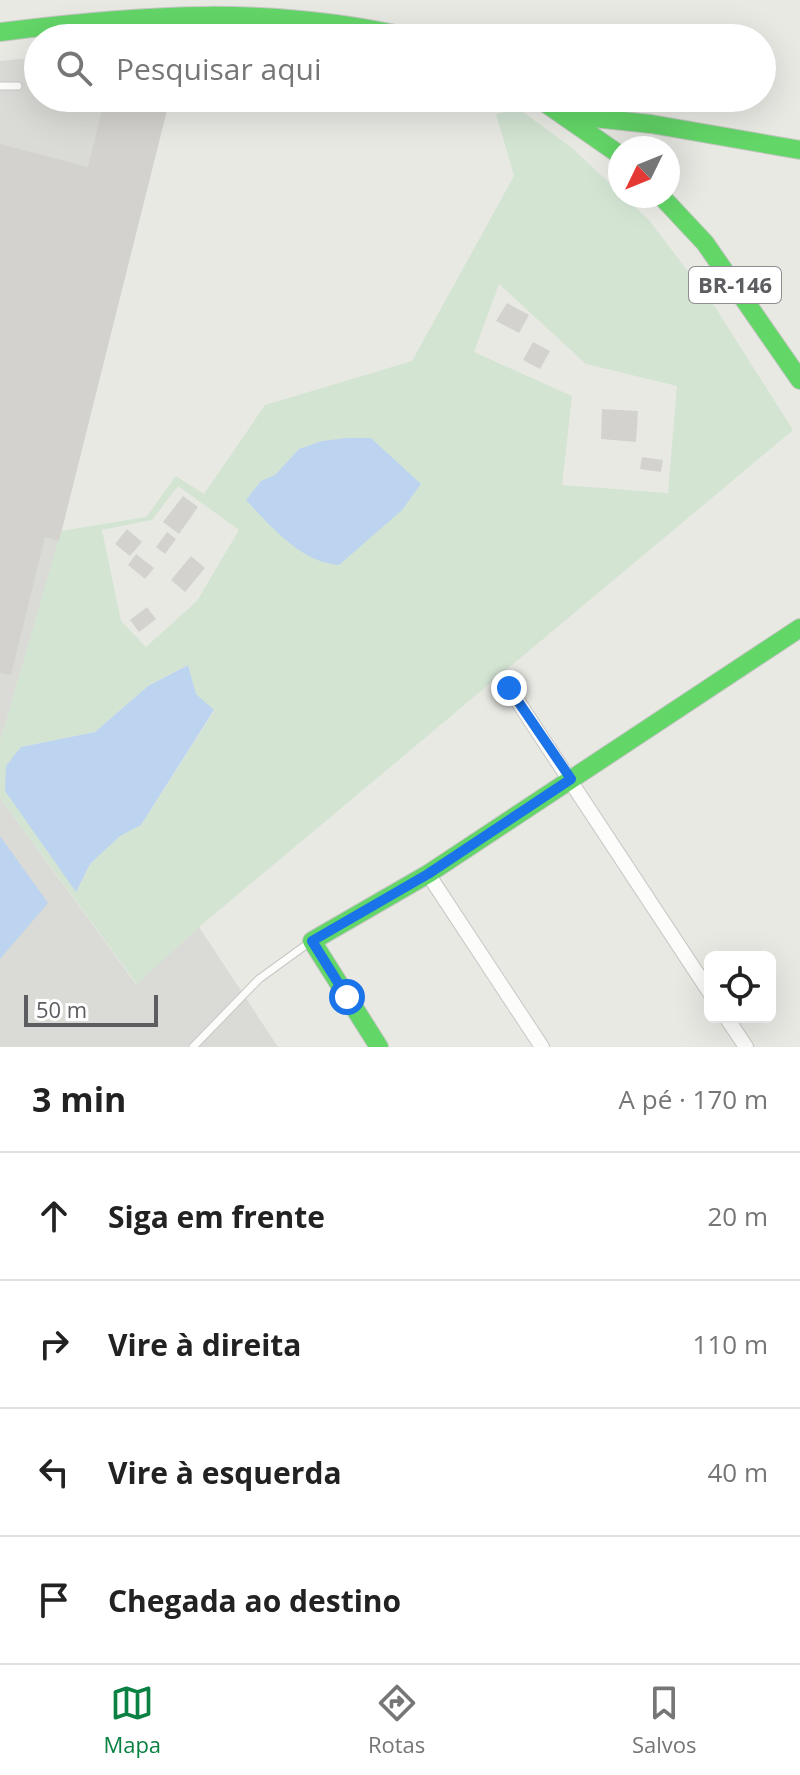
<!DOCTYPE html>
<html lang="pt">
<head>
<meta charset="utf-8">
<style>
  body { margin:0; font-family:"Open Sans",sans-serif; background:#f2f2f2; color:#222 }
  .controls { position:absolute; right:24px; bottom:24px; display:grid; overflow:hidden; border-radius:12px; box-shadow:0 8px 32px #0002 }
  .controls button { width:72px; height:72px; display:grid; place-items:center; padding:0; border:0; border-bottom:2px solid #e0e0e0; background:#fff; color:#222; font:40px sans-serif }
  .compass { position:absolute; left:608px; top:136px; width:72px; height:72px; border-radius:50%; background:#fff; box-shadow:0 8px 32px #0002; rotate:227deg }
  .scale { position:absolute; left:24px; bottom:20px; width:134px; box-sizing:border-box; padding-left:8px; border:4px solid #5b5d61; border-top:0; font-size:22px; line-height:28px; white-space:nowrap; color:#5b5d61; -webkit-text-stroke:6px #fff; paint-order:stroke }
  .stop { position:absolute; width:24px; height:24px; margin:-18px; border:6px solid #1a73e8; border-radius:50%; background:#fff }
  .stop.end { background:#1a73e8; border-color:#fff; box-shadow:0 2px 8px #0008 }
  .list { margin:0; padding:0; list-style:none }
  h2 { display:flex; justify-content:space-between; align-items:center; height:104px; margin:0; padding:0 32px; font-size:34px }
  h2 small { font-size:26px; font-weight:400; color:#767676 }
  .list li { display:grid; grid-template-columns:52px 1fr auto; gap:24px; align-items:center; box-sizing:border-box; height:128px; padding:0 32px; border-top:2px solid #e0e0e0 }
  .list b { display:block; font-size:30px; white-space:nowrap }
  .list em { font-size:26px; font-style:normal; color:#767676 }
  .icon { flex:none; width:44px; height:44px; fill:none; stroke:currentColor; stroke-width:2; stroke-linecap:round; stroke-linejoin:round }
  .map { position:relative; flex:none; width:800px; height:1047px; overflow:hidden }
  .search { position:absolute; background:#fff; box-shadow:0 8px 32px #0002; left:24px; right:24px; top:24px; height:88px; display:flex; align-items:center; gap:20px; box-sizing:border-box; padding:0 28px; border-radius:44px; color:#767676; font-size:30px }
  .sheet { height:616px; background:#fff }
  nav { display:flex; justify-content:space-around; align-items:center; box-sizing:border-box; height:112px; border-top:2px solid #e0e0e0; background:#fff; font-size:22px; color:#767676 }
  nav a { display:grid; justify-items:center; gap:4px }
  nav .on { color:#0b8043 }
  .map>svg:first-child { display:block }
</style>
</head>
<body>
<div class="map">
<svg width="800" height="1047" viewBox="0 0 800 1047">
  <rect width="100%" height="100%" fill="#e9e9e4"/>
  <!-- industrial -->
  <path fill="#dadad6" d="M 38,57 L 38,98 L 170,98 L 59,541 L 0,742 L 0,61 Z
    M 0,798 L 136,984 L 199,927 L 278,1047 L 0,1047 Z"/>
  <!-- green -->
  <path fill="#d3e4d3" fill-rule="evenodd" d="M 519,109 L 572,148 L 649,220 L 715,307 L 793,430 L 199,927 L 137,984 L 0,798 L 0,742 L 61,531 L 146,517 L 176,476 L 204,494 L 265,405 L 412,361 L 514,176 L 496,114 ZM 499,284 L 586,364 L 677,386 L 668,493 L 562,485 L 572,396 L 474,352 ZM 371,438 L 246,500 L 261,481 L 275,475 L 299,449 L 322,441 ZM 178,486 L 239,530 L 197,601 L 146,647 L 121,621 L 102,530 L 152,520 ZM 187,665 L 196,694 L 214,711 L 141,825 L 120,836 L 90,864 L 76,892 L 21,747 L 95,732 L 148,686 Z"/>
  <!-- water -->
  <path fill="#bcd4ef" d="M 347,438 L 371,438 L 421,484 L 402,510 L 339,565 C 300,562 271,526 246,500 L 261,481 L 275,475 L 299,449 L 322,441 Z
    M 188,665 L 196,694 L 214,710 L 141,825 L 120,836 L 90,864 L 76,892 L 5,791 L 6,766 L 21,747 L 95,732 L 148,686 Z
    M 0,836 L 48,903 L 0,959 Z"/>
  <!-- building -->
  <path fill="#d3d2cf" d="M 105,98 L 170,98 L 59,541 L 45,537 L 11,675 L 0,673 L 0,144 L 88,167 Z
    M 507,303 L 529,315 L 519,333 L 496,321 Z
    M 533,342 L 550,351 L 540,369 L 523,360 Z
    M 602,409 L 638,411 L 636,442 L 601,439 Z
    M 642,457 L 663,460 L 661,472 L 640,469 Z
    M 183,496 L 198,507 L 179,534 L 163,522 Z
    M 127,529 L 142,542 L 130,556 L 115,544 Z
    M 167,532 L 176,539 L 165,554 L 156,547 Z
    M 136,554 L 154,568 L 145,579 L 128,565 Z
    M 191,556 L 205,568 L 185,592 L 171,580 Z
    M 147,607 L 156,619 L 139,632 L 130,620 Z"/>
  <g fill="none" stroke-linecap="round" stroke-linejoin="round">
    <defs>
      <path id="lane" d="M 0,86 L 18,86
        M 193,1047 L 259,979 L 310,942"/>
      <path id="street" d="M 509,688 L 710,993
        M 428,874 L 542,1047
        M 726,1017 L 746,1047"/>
      <path id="fast" d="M 0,32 C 143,14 271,5 413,38
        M 538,98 L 620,155
        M 566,115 L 651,124 L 800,150
        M 661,196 L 705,243 L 800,380
        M 379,1047 L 312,941 L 428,874 L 800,628"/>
    </defs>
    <!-- lane casing -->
    <use href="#lane" stroke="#c7c7c6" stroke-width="9"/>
    <!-- street casing -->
    <use href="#street" stroke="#c7c7c6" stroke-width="16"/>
    <!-- fast casing -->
    <use href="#fast" stroke="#c5c6c4" stroke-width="20"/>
    <!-- lane -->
    <use href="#lane" stroke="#fcfcfb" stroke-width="7"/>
    <!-- street -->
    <use href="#street" stroke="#fcfcfb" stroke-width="14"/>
    <!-- fast -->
    <use href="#fast" stroke="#63d668" stroke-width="18"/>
  </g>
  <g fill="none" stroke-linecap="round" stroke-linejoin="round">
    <!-- route -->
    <path stroke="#1a73e8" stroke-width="10" d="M 347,997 L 312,941 L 428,874 L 571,779 L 509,688"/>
  </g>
  <g text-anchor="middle" stroke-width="7" stroke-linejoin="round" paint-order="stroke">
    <!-- shield labels -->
    <rect fill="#fff" stroke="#8c8e90" stroke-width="2" x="689" y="267" width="92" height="36" rx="6"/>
    <g font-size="22" font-weight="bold" fill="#5b5d61">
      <text x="735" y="293">BR-146</text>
    </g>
  </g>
</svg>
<div class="controls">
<button><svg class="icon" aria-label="locate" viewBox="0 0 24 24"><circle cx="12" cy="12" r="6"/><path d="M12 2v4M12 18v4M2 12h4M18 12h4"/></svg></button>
</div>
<svg class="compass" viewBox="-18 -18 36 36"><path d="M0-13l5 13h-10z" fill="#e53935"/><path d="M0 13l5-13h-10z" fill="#767676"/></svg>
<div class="scale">50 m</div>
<div class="stop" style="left:347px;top:997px"></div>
<div class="stop end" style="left:509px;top:688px"></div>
<div class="search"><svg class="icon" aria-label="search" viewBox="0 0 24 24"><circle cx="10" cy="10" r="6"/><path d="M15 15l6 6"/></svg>Pesquisar aqui</div>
</div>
<section class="sheet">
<h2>3 min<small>A pé · 170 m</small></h2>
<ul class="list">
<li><svg class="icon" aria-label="ahead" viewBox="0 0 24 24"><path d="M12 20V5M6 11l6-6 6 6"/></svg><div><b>Siga em frente</b></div><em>20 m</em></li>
<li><svg class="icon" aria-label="right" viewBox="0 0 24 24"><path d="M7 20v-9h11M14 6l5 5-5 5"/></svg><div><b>Vire à direita</b></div><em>110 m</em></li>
<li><svg class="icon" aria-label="left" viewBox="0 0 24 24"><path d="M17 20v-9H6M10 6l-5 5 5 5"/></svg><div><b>Vire à esquerda</b></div><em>40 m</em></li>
<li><svg class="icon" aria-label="arrive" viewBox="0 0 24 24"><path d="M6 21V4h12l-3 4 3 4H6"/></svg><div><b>Chegada ao destino</b></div></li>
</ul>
</section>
<nav>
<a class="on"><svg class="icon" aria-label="map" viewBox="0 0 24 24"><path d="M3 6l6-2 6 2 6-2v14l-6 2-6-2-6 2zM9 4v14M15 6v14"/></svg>Mapa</a>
<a><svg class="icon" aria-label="directions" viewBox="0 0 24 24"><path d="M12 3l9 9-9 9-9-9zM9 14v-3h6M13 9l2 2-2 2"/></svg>Rotas</a>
<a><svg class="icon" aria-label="saved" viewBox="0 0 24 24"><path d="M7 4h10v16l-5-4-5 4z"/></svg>Salvos</a>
</nav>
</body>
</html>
